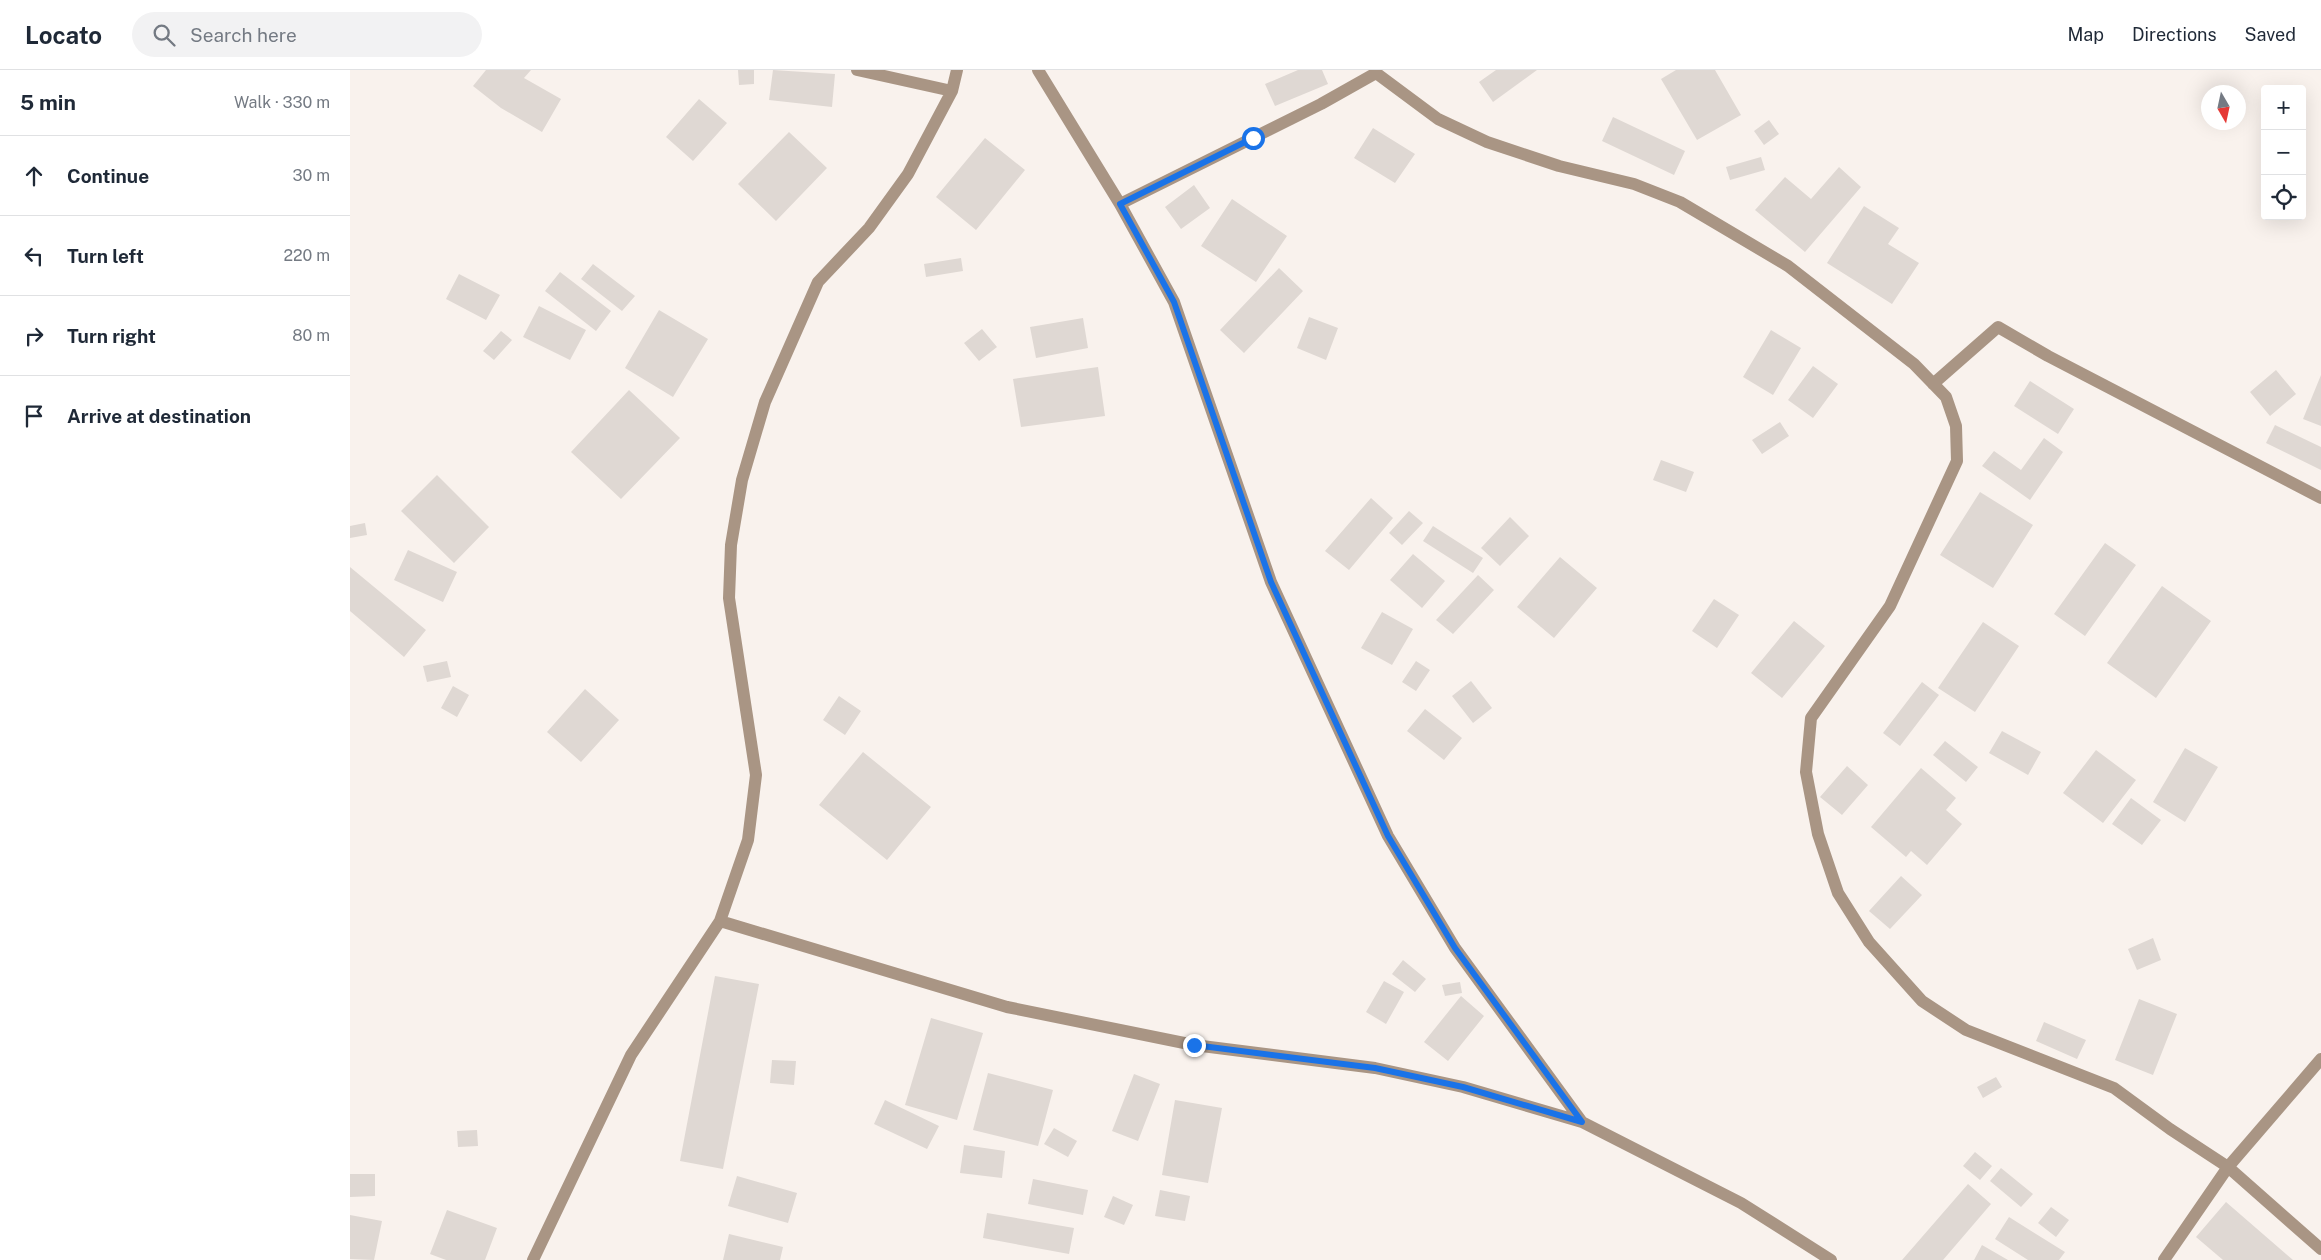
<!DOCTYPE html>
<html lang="en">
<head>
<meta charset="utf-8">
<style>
  body { margin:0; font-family:"Public Sans",sans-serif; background:#f2f2f3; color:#1f2937 }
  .controls { position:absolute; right:15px; top:15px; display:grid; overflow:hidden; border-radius:5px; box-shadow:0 5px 20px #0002 }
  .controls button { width:45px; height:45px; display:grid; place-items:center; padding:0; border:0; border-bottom:1px solid #e0e1e3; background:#fff; color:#1f2937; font:25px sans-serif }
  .compass { position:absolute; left:1851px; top:15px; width:45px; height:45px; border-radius:50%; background:#fff; box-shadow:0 5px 20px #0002; rotate:171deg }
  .stop { position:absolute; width:15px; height:15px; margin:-11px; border:4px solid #1a73e8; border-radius:50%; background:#fff }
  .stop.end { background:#1a73e8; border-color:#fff; box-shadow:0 1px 5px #0008 }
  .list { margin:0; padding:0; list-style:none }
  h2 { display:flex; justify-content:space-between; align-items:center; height:65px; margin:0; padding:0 20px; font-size:21px }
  h2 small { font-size:16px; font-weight:400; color:#747a83 }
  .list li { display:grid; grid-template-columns:32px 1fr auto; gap:15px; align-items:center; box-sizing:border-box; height:80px; padding:0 20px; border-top:1px solid #e0e1e3 }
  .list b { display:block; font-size:19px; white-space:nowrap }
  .list em { font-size:16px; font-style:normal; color:#747a83 }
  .icon { flex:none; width:28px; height:28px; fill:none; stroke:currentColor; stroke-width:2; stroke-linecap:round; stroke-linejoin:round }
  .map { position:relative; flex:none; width:1971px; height:1190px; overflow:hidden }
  header { display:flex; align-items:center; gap:30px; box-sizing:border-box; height:70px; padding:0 25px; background:#fff; border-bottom:1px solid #e0e1e3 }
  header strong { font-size:24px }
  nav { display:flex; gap:28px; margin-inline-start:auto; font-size:18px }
  .search { width:350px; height:45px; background:#f2f2f3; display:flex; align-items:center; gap:12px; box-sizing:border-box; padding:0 18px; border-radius:28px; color:#747a83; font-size:19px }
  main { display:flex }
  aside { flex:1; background:#fff }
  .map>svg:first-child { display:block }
</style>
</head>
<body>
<header>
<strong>Locato</strong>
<div class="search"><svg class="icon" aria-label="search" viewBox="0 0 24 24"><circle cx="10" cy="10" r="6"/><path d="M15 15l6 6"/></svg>Search here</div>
<nav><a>Map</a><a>Directions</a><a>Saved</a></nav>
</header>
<main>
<aside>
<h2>5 min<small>Walk · 330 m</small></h2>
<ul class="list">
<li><svg class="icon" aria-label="ahead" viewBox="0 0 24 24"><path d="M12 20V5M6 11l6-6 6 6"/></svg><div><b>Continue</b></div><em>30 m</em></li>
<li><svg class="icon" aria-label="left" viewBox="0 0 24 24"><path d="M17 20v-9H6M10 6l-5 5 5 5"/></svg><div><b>Turn left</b></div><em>220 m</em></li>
<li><svg class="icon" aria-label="right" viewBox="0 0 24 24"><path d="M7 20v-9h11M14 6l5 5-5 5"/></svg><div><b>Turn right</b></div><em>80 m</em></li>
<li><svg class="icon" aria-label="arrive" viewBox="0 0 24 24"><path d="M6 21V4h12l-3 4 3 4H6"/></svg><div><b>Arrive at destination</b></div></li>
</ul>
</aside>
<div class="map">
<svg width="1971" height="1190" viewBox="0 0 1971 1190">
  <rect width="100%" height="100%" fill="#f9f2ed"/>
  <!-- building -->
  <path fill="#dfd8d3" d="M 136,0 L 181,0 L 174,8 L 211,29 L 192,62 L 151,38 L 123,16 Z
    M 388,0 L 404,0 L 404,14 L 389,15 Z
    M 423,0 L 485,4 L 482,37 L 419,30 Z
    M 948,0 L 972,0 L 978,14 L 925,36 L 915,14 Z
    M 1146,0 L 1187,0 L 1143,32 L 1129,12 Z
    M 1326,0 L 1365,0 L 1391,45 L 1347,70 L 1311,9 Z
    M 349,29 L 377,53 L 343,91 L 316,67 Z
    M 1263,47 L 1335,81 L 1324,105 L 1252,71 Z
    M 1419,50 L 1429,64 L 1414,75 L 1404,61 Z
    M 1023,58 L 1065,84 L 1045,113 L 1004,88 Z
    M 439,62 L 477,98 L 426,151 L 388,114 Z
    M 635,68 L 675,100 L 626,160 L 586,127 Z
    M 1411,87 L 1415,100 L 1380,110 L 1376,97 Z
    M 1489,97 L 1511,117 L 1455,182 L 1405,140 L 1435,107 L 1461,129 Z
    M 844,115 L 860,138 L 831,159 L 815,137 Z
    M 882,129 L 937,166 L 906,212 L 851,176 Z
    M 1514,136 L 1549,158 L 1538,174 L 1569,193 L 1542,234 L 1477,193 Z
    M 611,188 L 613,201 L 576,207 L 574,194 Z
    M 243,194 L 285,226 L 272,241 L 231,209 Z
    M 929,198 L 953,221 L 894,283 L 870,260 Z
    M 210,202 L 261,241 L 246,261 L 195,221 Z
    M 109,204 L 150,225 L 136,250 L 96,229 Z
    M 189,236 L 236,260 L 220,290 L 173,267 Z
    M 309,240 L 358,269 L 323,327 L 275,298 Z
    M 959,247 L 988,258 L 976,290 L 947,278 Z
    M 733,248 L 738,278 L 686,288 L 680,257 Z
    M 632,259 L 647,277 L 629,291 L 614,273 Z
    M 1421,260 L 1451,278 L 1423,325 L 1393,307 Z
    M 151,261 L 162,270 L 144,290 L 133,281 Z
    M 1463,296 L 1488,314 L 1463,348 L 1438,330 Z
    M 748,297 L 755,346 L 671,357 L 663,309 Z
    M 1926,300 L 1946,324 L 1920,346 L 1900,322 Z
    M 1971,305 L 1971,356 L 1953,349 Z
    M 1680,311 L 1724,339 L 1708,364 L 1664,336 Z
    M 279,320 L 330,368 L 271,429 L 221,382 Z
    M 1430,352 L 1439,366 L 1412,384 L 1402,370 Z
    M 1925,355 L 1971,377 L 1971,400 L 1916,373 Z
    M 1694,368 L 1713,382 L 1680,430 L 1632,396 L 1644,381 L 1671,400 Z
    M 1311,390 L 1344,402 L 1336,422 L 1303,410 Z
    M 87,405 L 139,457 L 104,493 L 51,441 Z
    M 1630,422 L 1683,455 L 1643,518 L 1590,485 Z
    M 1021,428 L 1043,448 L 999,500 L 975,481 Z
    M 1059,441 L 1073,453 L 1052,475 L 1039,463 Z
    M 1160,447 L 1179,466 L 1150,496 L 1131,478 Z
    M 15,453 L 17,465 L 0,468 L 0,456 Z
    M 1083,456 L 1133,488 L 1123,503 L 1073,471 Z
    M 1755,473 L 1786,495 L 1735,566 L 1704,544 Z
    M 58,480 L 107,502 L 93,532 L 44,510 Z
    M 1063,484 L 1095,511 L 1072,538 L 1040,510 Z
    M 1210,487 L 1247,518 L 1204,568 L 1167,537 Z
    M 0,497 L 76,560 L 54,587 L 0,541 Z
    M 1128,505 L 1144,520 L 1103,564 L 1086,550 Z
    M 1812,516 L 1861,551 L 1806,628 L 1757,593 Z
    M 1364,529 L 1389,545 L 1367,578 L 1342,561 Z
    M 1032,542 L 1063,559 L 1042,595 L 1011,578 Z
    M 1444,551 L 1475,576 L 1432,628 L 1401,603 Z
    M 1633,552 L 1669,576 L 1625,642 L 1588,618 Z
    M 97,591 L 101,607 L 77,612 L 73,596 Z
    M 1066,591 L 1080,600 L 1066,621 L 1052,612 Z
    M 1121,611 L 1142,638 L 1123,653 L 1102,626 Z
    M 1572,612 L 1589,625 L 1550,676 L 1533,663 Z
    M 103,616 L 119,625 L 107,647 L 91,638 Z
    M 235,619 L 269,650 L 231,692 L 197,662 Z
    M 489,626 L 511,641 L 495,665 L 473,650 Z
    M 1075,639 L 1112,668 L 1094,690 L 1057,661 Z
    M 1652,661 L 1691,682 L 1678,705 L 1639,683 Z
    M 1595,671 L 1628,697 L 1616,712 L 1583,685 Z
    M 1835,678 L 1868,697 L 1835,752 L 1803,732 Z
    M 1746,680 L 1786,710 L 1753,753 L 1713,723 Z
    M 513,682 L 581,737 L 537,790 L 469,735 Z
    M 1497,696 L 1518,715 L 1492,745 L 1470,727 Z
    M 1571,698 L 1606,728 L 1596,740 L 1612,754 L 1577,795 L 1561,781 L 1556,787 L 1521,757 Z
    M 1781,728 L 1811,750 L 1792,775 L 1762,754 Z
    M 1551,806 L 1572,825 L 1540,859 L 1519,841 Z
    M 1803,868 L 1811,890 L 1787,900 L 1778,879 Z
    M 1053,890 L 1076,909 L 1065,922 L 1042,904 Z
    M 365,906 L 409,914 L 373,1099 L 330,1091 Z
    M 1034,911 L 1054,922 L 1036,954 L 1016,942 Z
    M 1110,912 L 1112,923 L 1095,926 L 1092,915 Z
    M 1111,926 L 1134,946 L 1098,991 L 1074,972 Z
    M 1789,929 L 1827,944 L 1803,1005 L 1765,990 Z
    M 581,948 L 633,963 L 607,1050 L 555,1035 Z
    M 1694,952 L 1736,970 L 1727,989 L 1686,971 Z
    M 422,990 L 446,991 L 444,1015 L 420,1013 Z
    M 638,1003 L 703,1020 L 688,1076 L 623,1060 Z
    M 784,1004 L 810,1014 L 788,1071 L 762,1061 Z
    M 1646,1007 L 1652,1017 L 1633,1028 L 1627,1017 Z
    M 535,1030 L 589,1056 L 577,1079 L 524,1054 Z
    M 825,1030 L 872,1038 L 858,1113 L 812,1105 Z
    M 704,1058 L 727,1071 L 718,1087 L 694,1074 Z
    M 127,1060 L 128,1076 L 108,1077 L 107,1061 Z
    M 614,1075 L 655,1081 L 652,1108 L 610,1103 Z
    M 1625,1082 L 1642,1096 L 1630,1110 L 1613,1096 Z
    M 1651,1098 L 1683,1124 L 1671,1137 L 1640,1111 Z
    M 0,1104 L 25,1104 L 25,1126 L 0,1127 Z
    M 387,1106 L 447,1123 L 438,1153 L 378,1136 Z
    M 683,1109 L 738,1120 L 733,1145 L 678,1134 Z
    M 1618,1114 L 1641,1134 L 1593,1190 L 1552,1190 Z
    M 810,1120 L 840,1126 L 835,1151 L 805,1146 Z
    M 763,1126 L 783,1135 L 774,1155 L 754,1147 Z
    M 1876,1132 L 1943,1190 L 1873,1190 L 1846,1167 Z
    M 1701,1137 L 1719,1150 L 1706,1167 L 1688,1153 Z
    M 97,1140 L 147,1158 L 135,1190 L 96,1190 L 80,1184 Z
    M 637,1143 L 724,1158 L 719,1184 L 633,1168 Z
    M 0,1145 L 32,1151 L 24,1190 L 0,1189 Z
    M 1659,1147 L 1715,1182 L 1709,1190 L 1678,1190 L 1645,1169 Z
    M 379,1164 L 433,1177 L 430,1190 L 373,1190 Z
    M 1632,1175 L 1658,1190 L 1624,1190 Z"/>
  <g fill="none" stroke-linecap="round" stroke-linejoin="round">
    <!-- minor -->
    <path stroke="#a99584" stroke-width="12" d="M 507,0 L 602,21
      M 688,0 L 770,134 L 824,232 L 921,512 L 1038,766 L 1105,878 L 1232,1052
      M 770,134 L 971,34 L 1026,3 L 1088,49 L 1137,72 L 1209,96 L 1284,114 L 1330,132 L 1438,196 L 1564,294 L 1596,327 L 1606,356 L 1607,391 L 1540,536 L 1461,648 L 1456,702 L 1468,764 L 1488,823 L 1519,872 L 1572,931 L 1616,960 L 1764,1018 L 1820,1059 L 1878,1097 L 1971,1179
      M 1583,314 L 1648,257 L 1698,286 L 1971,428
      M 370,851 L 657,937 L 844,975 L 1025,998 L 1113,1017 L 1232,1052 L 1391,1133 L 1481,1190
      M 183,1190 L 281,985 L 370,851 L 398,770 L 406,705 L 379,528 L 381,475 L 392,410 L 415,332 L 468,212 L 519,158 L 558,104 L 602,21 L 607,0
      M 1814,1190 L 1878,1097 L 1971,989"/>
  </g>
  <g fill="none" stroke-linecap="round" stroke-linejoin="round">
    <!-- route -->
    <path stroke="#1a73e8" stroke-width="6" d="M 844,975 L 1025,998 L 1113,1017 L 1232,1052 L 1105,878 L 1038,766 L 921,512 L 824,232 L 770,134 L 903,68"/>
  </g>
</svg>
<div class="controls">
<button>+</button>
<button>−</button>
<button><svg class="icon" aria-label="locate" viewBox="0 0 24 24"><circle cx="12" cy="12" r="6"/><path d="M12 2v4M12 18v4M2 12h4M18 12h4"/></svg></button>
</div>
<svg class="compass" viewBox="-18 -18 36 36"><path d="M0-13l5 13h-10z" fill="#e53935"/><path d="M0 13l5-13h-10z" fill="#747a83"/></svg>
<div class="stop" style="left:903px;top:68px"></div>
<div class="stop end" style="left:844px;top:975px"></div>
</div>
</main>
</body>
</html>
